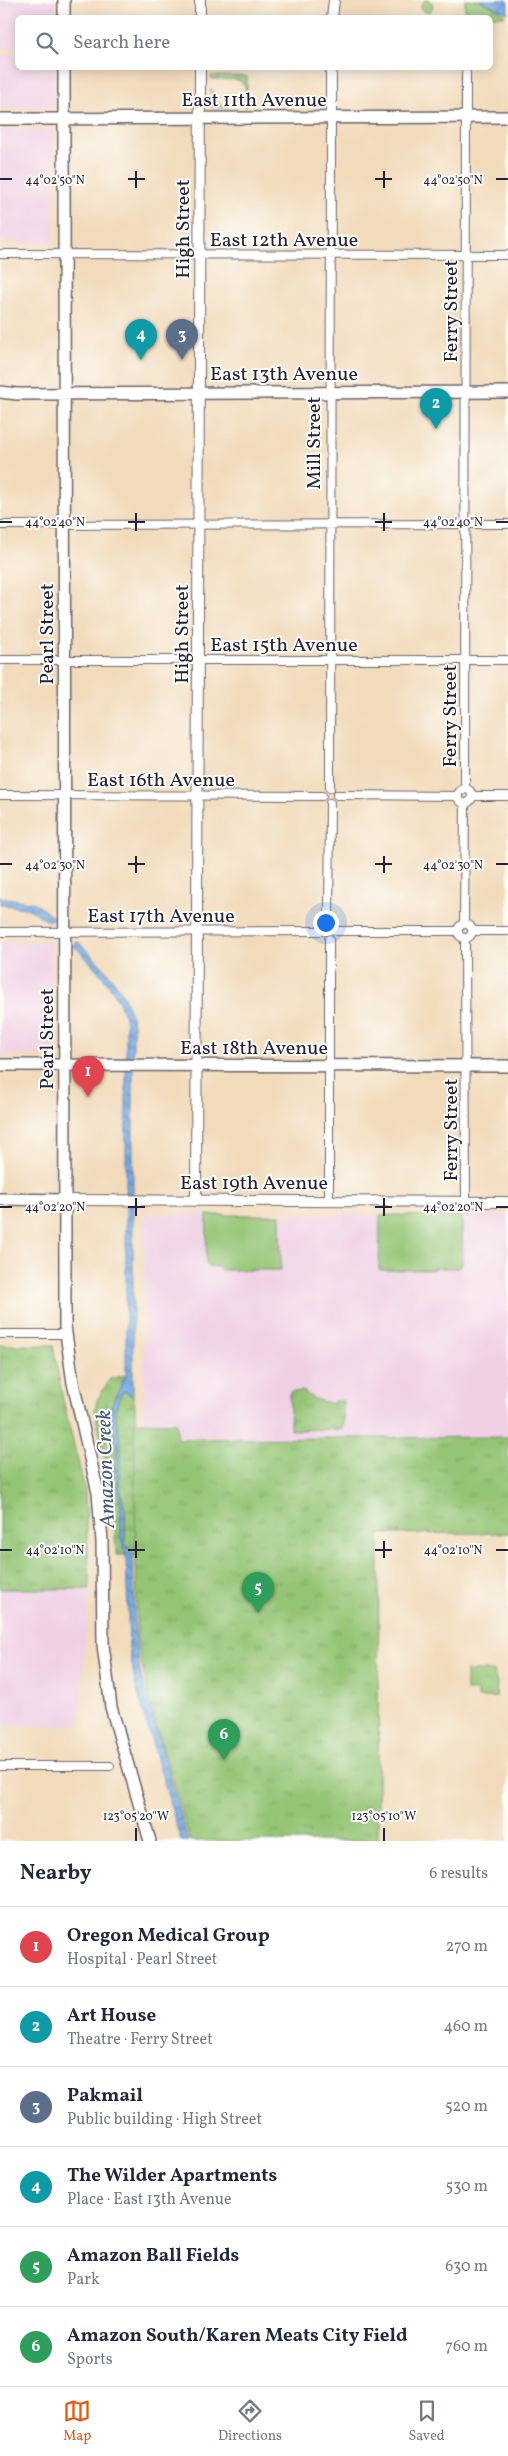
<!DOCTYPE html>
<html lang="en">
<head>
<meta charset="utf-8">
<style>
  body { margin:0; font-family:Vollkorn,serif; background:#f2f2f3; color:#1f2937 }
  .you { position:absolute; left:325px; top:922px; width:18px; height:18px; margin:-12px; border:4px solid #fff; border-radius:50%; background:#1a73e8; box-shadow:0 0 0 8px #1a73e833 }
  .badge { display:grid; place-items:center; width:32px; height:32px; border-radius:50%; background:#ea580c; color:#fff; font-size:16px; font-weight:700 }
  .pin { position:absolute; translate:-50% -41px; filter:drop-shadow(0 1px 2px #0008) }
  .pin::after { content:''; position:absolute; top:26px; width:18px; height:15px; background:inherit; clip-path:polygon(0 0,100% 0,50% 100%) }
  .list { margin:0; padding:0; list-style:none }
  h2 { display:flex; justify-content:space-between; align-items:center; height:65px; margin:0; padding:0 20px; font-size:21px }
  h2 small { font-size:16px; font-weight:400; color:#747a83 }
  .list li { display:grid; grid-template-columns:32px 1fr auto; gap:15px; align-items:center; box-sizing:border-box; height:80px; padding:0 20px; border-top:1px solid #e0e1e3 }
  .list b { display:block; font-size:19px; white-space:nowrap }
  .list p { margin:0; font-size:16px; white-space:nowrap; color:#747a83 }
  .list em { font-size:16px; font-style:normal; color:#747a83 }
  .icon { flex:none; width:28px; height:28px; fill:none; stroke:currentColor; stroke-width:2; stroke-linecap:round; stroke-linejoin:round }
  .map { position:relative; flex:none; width:508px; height:1841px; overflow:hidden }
  .search { position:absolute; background:#fff; box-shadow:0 2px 12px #0003; left:15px; right:15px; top:15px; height:55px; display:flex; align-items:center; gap:12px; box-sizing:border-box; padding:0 18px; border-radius:8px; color:#747a83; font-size:19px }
  .sheet { height:545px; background:#fff }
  nav { display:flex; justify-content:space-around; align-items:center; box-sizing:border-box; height:70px; border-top:1px solid #e0e1e3; background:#fff; font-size:14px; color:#747a83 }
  nav a { display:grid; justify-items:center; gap:2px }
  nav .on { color:#ea580c }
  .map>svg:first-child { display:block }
</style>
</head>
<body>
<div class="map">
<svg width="508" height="1841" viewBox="0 0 508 1841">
  <defs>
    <pattern id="wetland-marsh" width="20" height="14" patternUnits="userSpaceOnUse" patternTransform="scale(1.25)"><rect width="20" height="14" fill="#94c574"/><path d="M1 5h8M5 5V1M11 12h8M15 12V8" fill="none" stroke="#7fa965"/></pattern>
    <pattern id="park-tufts" width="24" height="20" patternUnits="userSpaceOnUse" patternTransform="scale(1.25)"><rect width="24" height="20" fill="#94c574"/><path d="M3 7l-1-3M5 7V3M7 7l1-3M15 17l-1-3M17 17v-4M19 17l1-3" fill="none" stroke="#7fa965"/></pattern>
    <pattern id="water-waves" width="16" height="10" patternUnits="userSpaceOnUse" patternTransform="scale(1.25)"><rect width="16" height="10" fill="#74abe3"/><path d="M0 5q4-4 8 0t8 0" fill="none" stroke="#5f8bb9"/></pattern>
  </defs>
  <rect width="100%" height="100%" fill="#fdfcf7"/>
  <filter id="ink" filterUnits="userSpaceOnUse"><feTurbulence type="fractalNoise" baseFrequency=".02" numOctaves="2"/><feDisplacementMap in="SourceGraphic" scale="10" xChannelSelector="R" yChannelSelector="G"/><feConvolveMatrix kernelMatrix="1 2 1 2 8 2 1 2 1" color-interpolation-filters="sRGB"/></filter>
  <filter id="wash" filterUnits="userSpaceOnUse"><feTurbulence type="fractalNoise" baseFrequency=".0096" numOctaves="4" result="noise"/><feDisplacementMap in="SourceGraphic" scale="20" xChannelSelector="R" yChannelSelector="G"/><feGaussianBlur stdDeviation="1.12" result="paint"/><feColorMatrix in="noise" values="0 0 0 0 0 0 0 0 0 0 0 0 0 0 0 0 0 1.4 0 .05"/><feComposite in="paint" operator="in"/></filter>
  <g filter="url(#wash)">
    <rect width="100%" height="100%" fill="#f2dbbb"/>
    <!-- built -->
    <path fill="#f0d0e5" d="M 0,0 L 55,0 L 55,17 L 18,18 L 17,49 L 0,49 Z
      M 0,54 L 17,54 L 18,68 L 55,68 L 54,108 L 0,108 Z
      M 0,130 L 54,130 L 54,243 L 0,243 Z
      M 0,942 L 52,942 L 52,1055 L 0,1055 Z
      M 144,1214 L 508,1215 L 508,1437 L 177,1439 L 177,1423 L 144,1422 Z
      M 0,1589 L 90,1589 L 79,1726 L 0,1726 Z"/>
    <!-- green -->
    <path fill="#94c574" stroke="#5b7458" d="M421 6a6 6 0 1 1 12 0a6 6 0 1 1-12 0Z
      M 465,0 L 479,0 L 504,13 L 504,16 L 468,17 L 468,14 L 465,14 Z
      M 459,75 L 462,75 L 461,106 L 458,106 Z
      M 211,76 L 247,76 L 247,107 L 245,107 L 245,86 L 239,80 L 211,79 Z
      M 211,89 L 217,103 L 228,108 L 211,107 Z
      M 207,1215 L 280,1215 L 281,1270 L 220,1270 L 218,1267 L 208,1266 L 206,1263 Z
      M 380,1215 L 460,1216 L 462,1217 L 462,1264 L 458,1268 L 435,1268 L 432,1270 L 379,1270 Z"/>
    <!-- wetland -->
    <path fill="url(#wetland-marsh)" stroke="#5b7458" d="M 126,1375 L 112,1404 L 112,1425 L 117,1445 L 115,1470 L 121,1504 L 121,1541 L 126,1555 L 116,1555 L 114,1510 L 95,1411 L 97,1400 L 110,1379 Z
      M 124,1391 L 133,1396 L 135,1406 L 140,1555 L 133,1555 L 125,1545 L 125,1509 L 119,1483 L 120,1443 L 115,1411 L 119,1398 Z"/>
    <!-- park -->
    <path fill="url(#park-tufts)" stroke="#5b7458" d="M 0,1345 L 53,1345 L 63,1400 L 85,1490 L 90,1589 L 0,1589 Z
      M 303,1391 L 314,1399 L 333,1404 L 334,1401 L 343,1401 L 343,1427 L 339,1429 L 290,1430 L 290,1392 Z
      M 134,1422 L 177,1423 L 177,1439 L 508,1437 L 508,1533 L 379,1534 L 378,1841 L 190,1841 C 172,1773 147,1706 137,1637 Z
      M 466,1671 L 493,1671 L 497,1683 L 496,1697 L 477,1698 L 477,1691 L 466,1691 Z"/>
    <!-- water -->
    <path fill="url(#water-waves)" stroke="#4b668f" d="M 480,0 L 506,0 L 508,1 L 508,13 Z
      M 0,897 L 35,903 L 54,918 L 48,921 L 29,909 L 0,904 Z
      M 77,941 C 104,967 126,987 133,1025 L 133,1396 L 124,1391 L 119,1398 L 115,1411 L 120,1443 L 119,1483 L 125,1509 L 125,1544 L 133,1555 L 135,1634 L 140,1672 L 188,1841 L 181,1841 L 136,1687 L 129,1648 L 126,1555 L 121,1541 L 121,1504 L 115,1470 L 117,1446 L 112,1425 L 112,1404 L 126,1375 L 126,1022 C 117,988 97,969 73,945 Z"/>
  </g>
  <g filter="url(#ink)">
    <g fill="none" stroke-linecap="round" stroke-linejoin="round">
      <defs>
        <path id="minor" d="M 0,254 L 508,255
          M 0,525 L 508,524
          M 0,660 L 508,660
          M 330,788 L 331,117
          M458 796a7 7 0 1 1 14 0a7 7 0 1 1-14 0Z
          M 465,789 L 466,73
          M 0,795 L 322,796
          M 337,795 L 458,796
          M 472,796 L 508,796
          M458 931a7 7 0 1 1 14 0a7 7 0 1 1-14 0Z
          M 329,924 L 330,803
          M 464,924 L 465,803
          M 336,931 L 457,931
          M 472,931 L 508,931
          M 0,932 L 322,931
          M 465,938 L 466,1202
          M 329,939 L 329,1201
          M 0,1334 L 66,1334
          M 0,1766 L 110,1766"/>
        <path id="tertiary" d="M 200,18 L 200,0
          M 332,18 L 334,0
          M 331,68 L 331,117
          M 65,1200 L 508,1202
          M 196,1201 L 200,68"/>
        <path id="secondary" d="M 64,18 L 64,0
          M 64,68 L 65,1326 L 73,1383 L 98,1493 L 102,1541 L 103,1645 L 111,1707 L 150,1841
          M 0,119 L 508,117
          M 0,392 L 17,394 L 508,392
          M 0,1065 L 508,1066
          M 0,1199 L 65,1200"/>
      </defs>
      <!-- minor casing -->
      <use href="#minor" stroke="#6b6368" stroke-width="10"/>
      <!-- tertiary casing -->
      <use href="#tertiary" stroke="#6b6368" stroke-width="12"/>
      <!-- secondary casing -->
      <use href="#secondary" stroke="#6b6368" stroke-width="14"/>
      <!-- minor -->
      <use href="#minor" stroke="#fff" stroke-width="8"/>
      <!-- tertiary -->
      <use href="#tertiary" stroke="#fff" stroke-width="10"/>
      <!-- secondary -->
      <use href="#secondary" stroke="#fff" stroke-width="11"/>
    </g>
  </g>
  <!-- ticks -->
  <path fill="none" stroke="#22223b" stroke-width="2" d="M 136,171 L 136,188M 384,171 L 384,188M 0,179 L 12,179M 128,179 L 145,179M 375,179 L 392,179M 496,179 L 508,179M 136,513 L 136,531M 384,513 L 384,531M 0,522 L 12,522M 128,522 L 145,522M 375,522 L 392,522M 496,522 L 508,522M 136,856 L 136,873M 384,856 L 384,873M 0,864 L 12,864M 128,864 L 145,864M 375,864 L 392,864M 496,864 L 508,864M 136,1198 L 136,1216M 384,1198 L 384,1216M 0,1207 L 12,1207M 128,1207 L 145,1207M 375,1207 L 392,1207M 496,1207 L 508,1207M 136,1541 L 136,1558M 384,1541 L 384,1558M 0,1550 L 12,1550M 128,1550 L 145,1550M 375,1550 L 392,1550M 496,1550 L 508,1550M 136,1828 L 136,1841M 384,1828 L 384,1841"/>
  <g text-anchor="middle" stroke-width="4" stroke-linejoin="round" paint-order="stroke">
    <!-- street labels -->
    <g font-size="20" fill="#22223b" stroke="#fdfcf7">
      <text x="254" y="106">East 11th Avenue</text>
      <text transform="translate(182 229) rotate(-90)" y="7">High Street</text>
      <text x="284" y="246">East 12th Avenue</text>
      <text transform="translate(450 311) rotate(-90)" y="7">Ferry Street</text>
      <text x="284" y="380">East 13th Avenue</text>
      <text transform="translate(313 443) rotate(-90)" y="7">Mill Street</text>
      <text transform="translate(46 634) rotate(-90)" y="7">Pearl Street</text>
      <text transform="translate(181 634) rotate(-90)" y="7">High Street</text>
      <text x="284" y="651">East 15th Avenue</text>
      <text transform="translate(449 716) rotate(-90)" y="7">Ferry Street</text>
      <text x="161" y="786">East 16th Avenue</text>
      <text x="161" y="922">East 17th Avenue</text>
      <text transform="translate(46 1039) rotate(-90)" y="7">Pearl Street</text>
      <text x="254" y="1054">East 18th Avenue</text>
      <text transform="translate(450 1130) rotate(-90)" y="7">Ferry Street</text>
      <text x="254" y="1189">East 19th Avenue</text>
    </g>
    <!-- water labels -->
    <g font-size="21" font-style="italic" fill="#43597e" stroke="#fdfcf7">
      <text transform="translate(105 1469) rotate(-92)" y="7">Amazon Creek</text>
    </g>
  </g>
  <g font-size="12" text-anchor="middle" fill="#22223b" stroke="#fdfcf7" stroke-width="4" stroke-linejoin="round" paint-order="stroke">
    <text x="55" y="184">44°02'50"N</text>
    <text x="453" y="184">44°02'50"N</text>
    <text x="55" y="526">44°02'40"N</text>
    <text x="453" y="526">44°02'40"N</text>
    <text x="55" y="869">44°02'30"N</text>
    <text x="453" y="869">44°02'30"N</text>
    <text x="55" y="1211">44°02'20"N</text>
    <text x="453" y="1211">44°02'20"N</text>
    <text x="55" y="1554">44°02'10"N</text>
    <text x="453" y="1554">44°02'10"N</text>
    <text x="136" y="1820">123°05'20"W</text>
    <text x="384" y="1820">123°05'10"W</text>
  </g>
</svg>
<div class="you"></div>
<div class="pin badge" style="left:88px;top:1097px;background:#e0444e">1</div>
<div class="pin badge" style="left:436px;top:429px;background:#0f9aa8">2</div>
<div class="pin badge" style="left:182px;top:360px;background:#5c6f8a">3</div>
<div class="pin badge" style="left:141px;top:360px;background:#0f9aa8">4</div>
<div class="pin badge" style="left:258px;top:1613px;background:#2e9e5b">5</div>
<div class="pin badge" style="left:224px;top:1760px;background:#2e9e5b">6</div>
<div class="search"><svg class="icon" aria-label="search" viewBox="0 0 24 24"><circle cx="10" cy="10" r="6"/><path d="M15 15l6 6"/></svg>Search here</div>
</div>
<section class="sheet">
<h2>Nearby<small>6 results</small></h2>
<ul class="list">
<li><span class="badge" style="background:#e0444e">1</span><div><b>Oregon Medical Group</b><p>Hospital · Pearl Street</p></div><em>270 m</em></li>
<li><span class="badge" style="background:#0f9aa8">2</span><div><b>Art House</b><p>Theatre · Ferry Street</p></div><em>460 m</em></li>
<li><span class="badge" style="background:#5c6f8a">3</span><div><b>Pakmail</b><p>Public building · High Street</p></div><em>520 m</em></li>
<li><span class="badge" style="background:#0f9aa8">4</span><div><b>The Wilder Apartments</b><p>Place · East 13th Avenue</p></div><em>530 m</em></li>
<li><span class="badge" style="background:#2e9e5b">5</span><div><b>Amazon Ball Fields</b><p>Park</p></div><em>630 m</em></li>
<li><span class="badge" style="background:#2e9e5b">6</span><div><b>Amazon South/Karen Meats City Field</b><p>Sports</p></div><em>760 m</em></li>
</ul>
</section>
<nav>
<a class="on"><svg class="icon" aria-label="map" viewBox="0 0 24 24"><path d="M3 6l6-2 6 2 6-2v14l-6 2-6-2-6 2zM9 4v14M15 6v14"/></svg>Map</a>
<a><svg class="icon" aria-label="directions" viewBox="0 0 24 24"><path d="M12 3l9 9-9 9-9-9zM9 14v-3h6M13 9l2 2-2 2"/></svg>Directions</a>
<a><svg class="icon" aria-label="saved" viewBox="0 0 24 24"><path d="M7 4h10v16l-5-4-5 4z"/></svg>Saved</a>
</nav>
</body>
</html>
